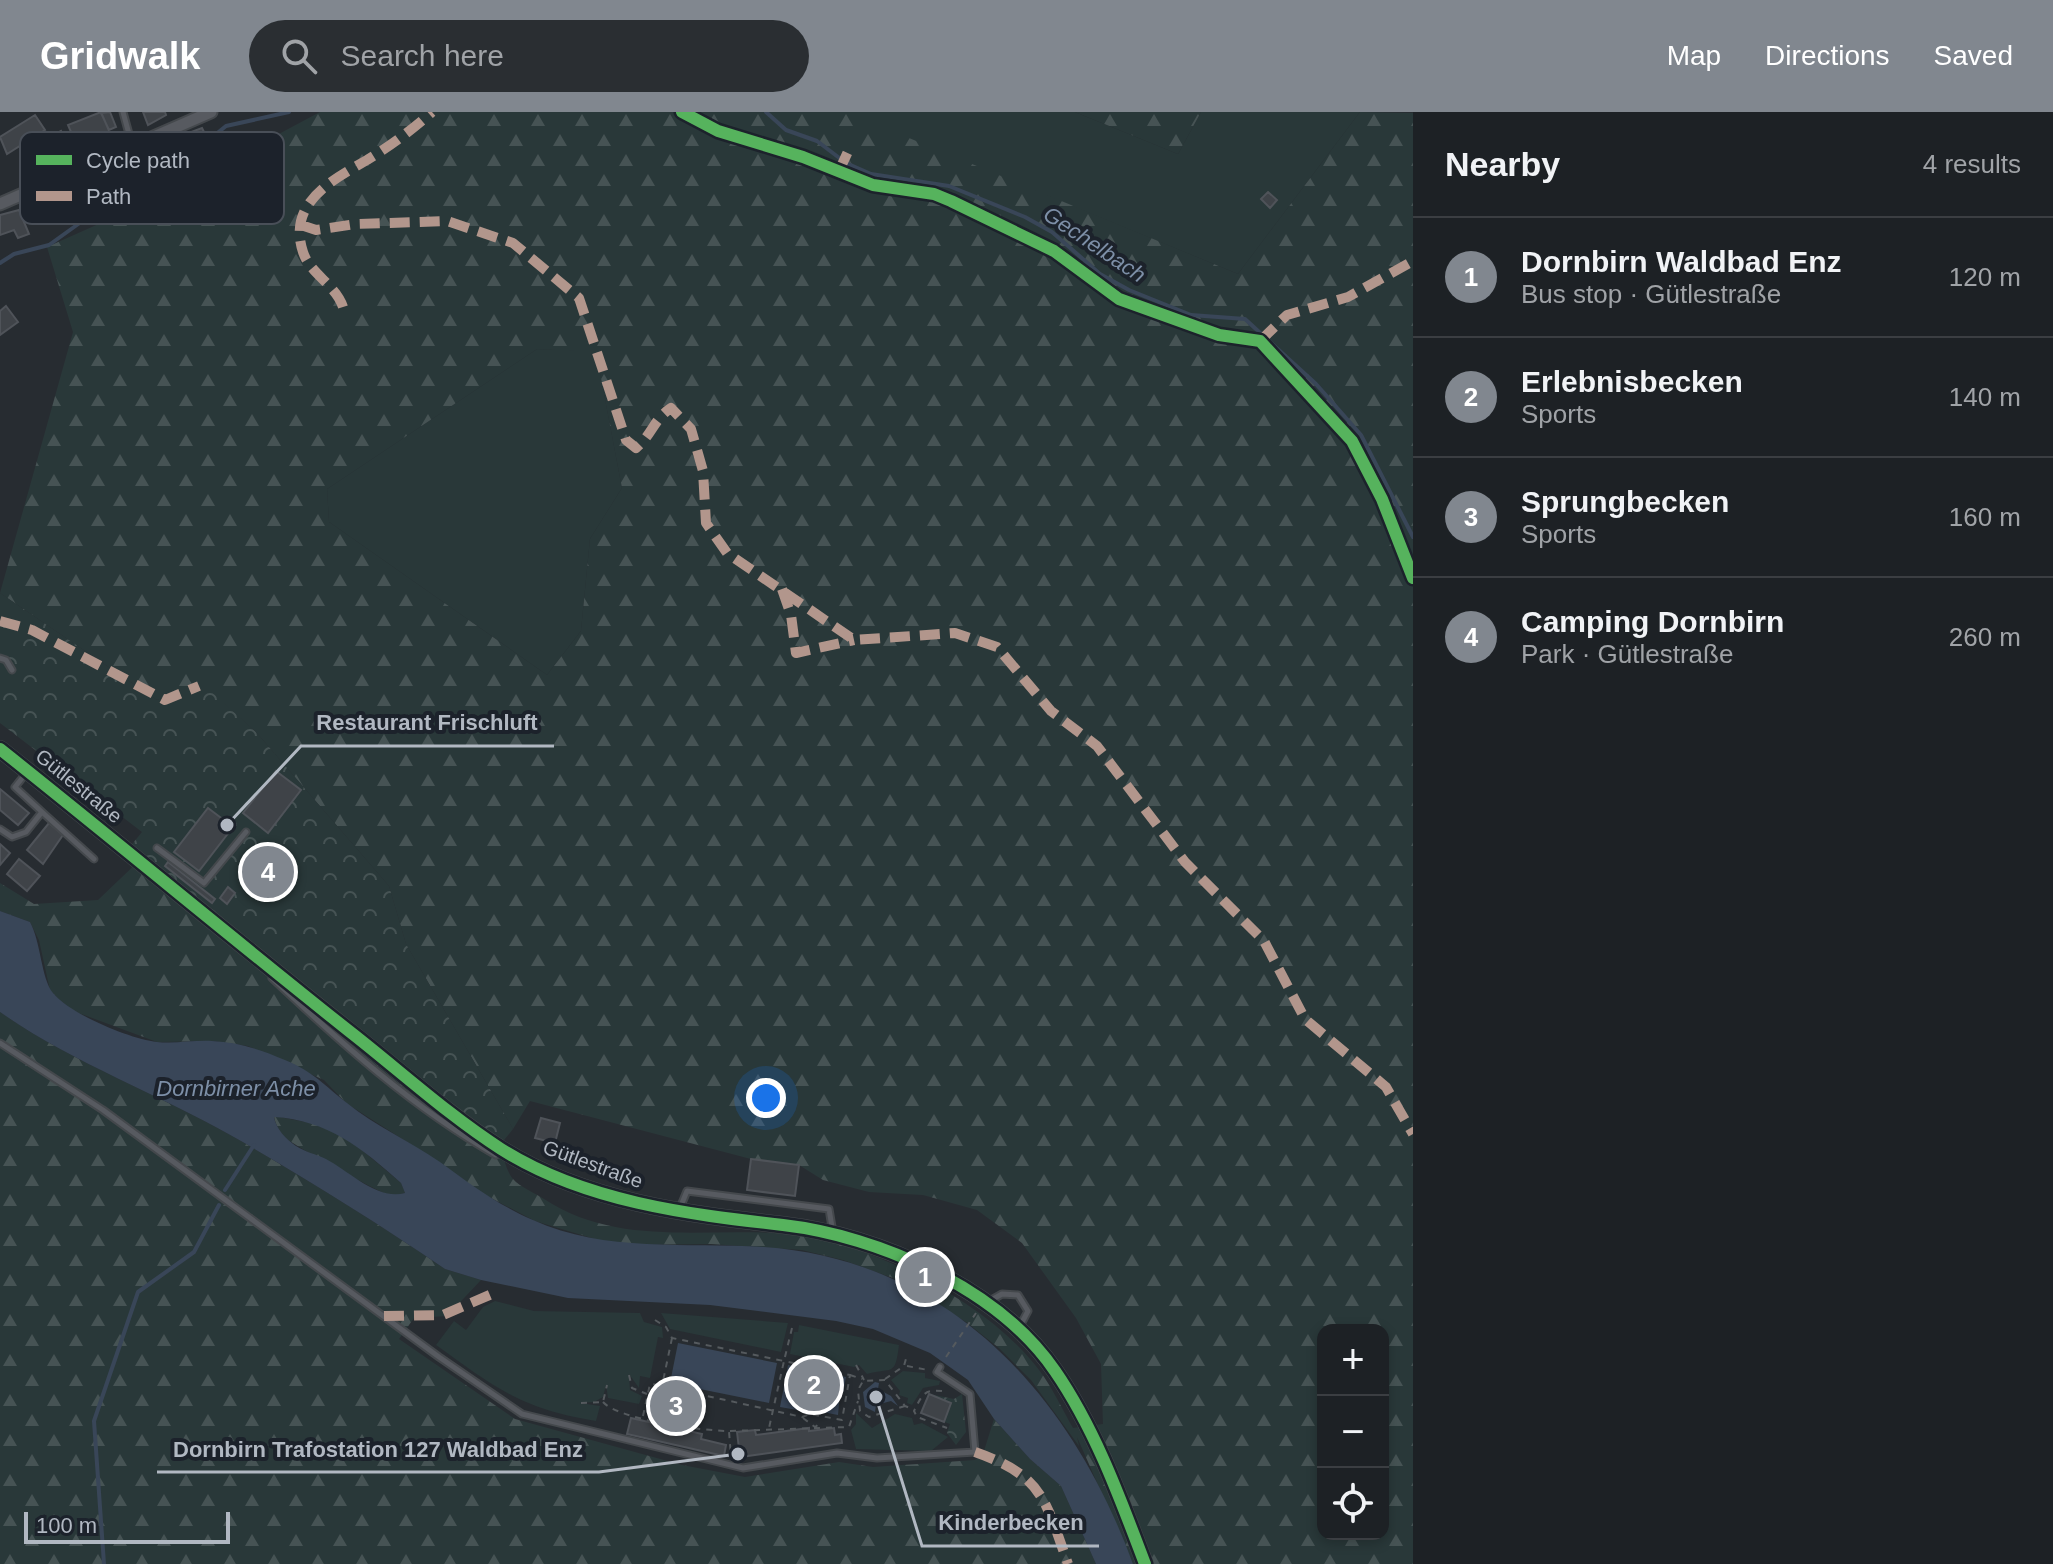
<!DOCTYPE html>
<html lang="en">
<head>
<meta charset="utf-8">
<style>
  body { margin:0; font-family:Arial,sans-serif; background:#2a2e32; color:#f1f3f6 }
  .controls { position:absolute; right:24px; bottom:24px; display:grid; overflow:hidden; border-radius:16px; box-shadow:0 4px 12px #0003 }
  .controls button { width:72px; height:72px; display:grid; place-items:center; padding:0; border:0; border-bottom:2px solid #3b3e42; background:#1d2125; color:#f1f3f6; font:40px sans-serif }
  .scale { position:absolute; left:24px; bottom:20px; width:206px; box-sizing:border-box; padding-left:8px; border:4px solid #b1b8c2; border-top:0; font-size:22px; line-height:28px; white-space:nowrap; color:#b1b8c2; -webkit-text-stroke:6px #1c222b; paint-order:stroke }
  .you { position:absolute; left:766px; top:986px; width:28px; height:28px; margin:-20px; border:6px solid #fff; border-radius:50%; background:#1a73e8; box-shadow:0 0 0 12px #1a73e833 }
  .badge { display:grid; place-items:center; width:52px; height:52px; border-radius:50%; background:#81878f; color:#fff; font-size:26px; font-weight:700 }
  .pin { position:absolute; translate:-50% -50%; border:4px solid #fff; box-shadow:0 2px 8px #0006 }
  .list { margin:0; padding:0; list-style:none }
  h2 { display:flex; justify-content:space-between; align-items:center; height:104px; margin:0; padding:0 32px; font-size:34px }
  h2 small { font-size:26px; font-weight:400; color:#a0a3a7 }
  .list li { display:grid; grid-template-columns:52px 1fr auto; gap:24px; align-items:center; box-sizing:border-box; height:120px; padding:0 32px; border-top:2px solid #3b3e42 }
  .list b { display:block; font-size:30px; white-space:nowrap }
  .list p { margin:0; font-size:26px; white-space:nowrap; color:#a0a3a7 }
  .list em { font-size:26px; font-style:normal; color:#a0a3a7 }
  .icon { flex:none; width:44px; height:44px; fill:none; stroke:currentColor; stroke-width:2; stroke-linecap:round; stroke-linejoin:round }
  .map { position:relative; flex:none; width:1413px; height:1452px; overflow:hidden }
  header { display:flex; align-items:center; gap:48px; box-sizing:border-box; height:112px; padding:0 40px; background:#81878f; color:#fff }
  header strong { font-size:38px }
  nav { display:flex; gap:44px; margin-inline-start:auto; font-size:28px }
  .search { width:560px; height:72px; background:#2a2e32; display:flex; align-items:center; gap:20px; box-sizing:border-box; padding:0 28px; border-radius:44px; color:#a0a3a7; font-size:30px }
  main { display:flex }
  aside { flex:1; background:#1d2125 }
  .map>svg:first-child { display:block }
</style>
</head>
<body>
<header>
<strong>Gridwalk</strong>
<div class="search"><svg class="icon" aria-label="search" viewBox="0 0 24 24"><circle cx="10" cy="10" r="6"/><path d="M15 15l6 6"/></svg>Search here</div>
<nav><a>Map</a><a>Directions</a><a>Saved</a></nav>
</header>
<main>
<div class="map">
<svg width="1413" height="1452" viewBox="0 0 1413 1452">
  <defs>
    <pattern id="forest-firs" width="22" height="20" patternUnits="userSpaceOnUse" patternTransform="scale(2)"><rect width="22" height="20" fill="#293839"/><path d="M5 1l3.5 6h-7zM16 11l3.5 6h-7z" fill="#465354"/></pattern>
    <pattern id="park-crowns" width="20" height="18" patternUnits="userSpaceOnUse" patternTransform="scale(2)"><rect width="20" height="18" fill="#293839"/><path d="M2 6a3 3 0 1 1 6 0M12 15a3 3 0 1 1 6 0" fill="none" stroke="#465354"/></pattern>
  </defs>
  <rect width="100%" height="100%" fill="#272c31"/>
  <!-- green -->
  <path fill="#293839" d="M 843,0 L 1075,0 L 1178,42 L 1201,0 L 1360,0 L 1238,162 Z
    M 537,237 L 596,239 L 622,376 L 590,427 L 581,519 L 547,563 L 329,410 L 327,377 Z
    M 495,1189 L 534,1199 L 640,1201 L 644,1210 L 662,1215 L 663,1226 L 658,1225 L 650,1266 L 640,1264 L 639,1276 L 629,1262 L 630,1278 L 642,1284 L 639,1292 L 608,1286 L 606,1273 L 603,1285 L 594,1290 L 580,1291 L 600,1294 L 596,1309 C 523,1298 494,1275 436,1233 L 454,1209 L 466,1218 L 483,1195 Z
    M 661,1201 L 788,1211 L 781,1240 L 670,1217 Z
    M 799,1213 L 899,1233 C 895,1265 893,1255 867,1262 L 859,1253 L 854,1255 L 790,1242 L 794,1220 L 798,1220 Z
    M 903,1259 L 925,1261 L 925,1266 L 940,1269 L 939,1273 L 923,1276 L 912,1293 L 907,1291 L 908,1286 L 899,1283 L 900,1279 L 891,1268 Z
    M 856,1301 L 872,1316 L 895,1302 L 912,1306 L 914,1313 L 922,1311 L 948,1325 L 931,1339 L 856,1337 L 851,1318 L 856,1312 Z"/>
  <!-- forest -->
  <path fill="url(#forest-firs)" fill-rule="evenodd" d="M 320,0 L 846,0 L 1238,162 L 1360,0 L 1413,1 L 1413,1452 L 1133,1452 L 1077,1325 L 1079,1334 L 1031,1268 L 999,1236 L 966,1210 L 893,1166 L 843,1148 L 802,1138 L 711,1132 L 615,1133 L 535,1109 L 472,1076 L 440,1051 L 346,991 L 324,968 L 248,934 L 213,929 L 157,930 L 68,897 L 50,878 L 39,828 L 30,810 L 0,799 L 0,771 L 34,792 L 98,788 L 142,746 L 500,1033 C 503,1043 506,1059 513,1067 C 520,1075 535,1081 544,1087 C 637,1148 749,1100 847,1134 C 915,1157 995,1200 1039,1258 C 1052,1275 1062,1297 1073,1316 L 1103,1312 L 1101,1252 L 1076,1206 L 1022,1131 L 977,1098 L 923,1083 L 869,1080 L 823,1068 L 799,1053 L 751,1047 L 530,989 L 513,1017 L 406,832 L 389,774 L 256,620 L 201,571 L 157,588 L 0,481 L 73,220 L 47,135 L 166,82 ZM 537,237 L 596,240 L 622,376 L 590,427 L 581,519 L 547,563 L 329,410 L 327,377 ZM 1323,1218 L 1383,1218 L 1383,1422 L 1323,1422 Z
    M 1075,0 L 1201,0 L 1178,42 Z
    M 0,900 C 71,950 156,981 232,1024 C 304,1065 376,1110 445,1157 L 481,1168 L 447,1204 L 414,1206 L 399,1227 L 515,1307 L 682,1353 L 745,1365 L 839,1350 L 873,1355 L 975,1348 L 984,1339 L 994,1307 L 1030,1347 L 1061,1374 L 1096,1452 L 0,1452 Z
    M 274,1004 L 326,1014 L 345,1024 L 401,1071 L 405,1081 C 398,1083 394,1084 387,1082 C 375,1078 294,1034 286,1026 C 280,1020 275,1012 274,1004 Z"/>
  <!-- park -->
  <path fill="url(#park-crowns)" d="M 0,481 L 157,588 L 201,570 L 256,620 L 389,774 L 406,832 L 513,1017 L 500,1033 L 129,736 L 142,720 L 0,611 Z
    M 929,1282 L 954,1287 L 962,1282 L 966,1320 L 956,1333 L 947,1321 L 950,1312 L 921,1301 Z"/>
  <!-- water -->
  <path fill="#394658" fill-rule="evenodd" d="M 0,799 L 30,810 C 41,830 41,866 53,881 C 70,902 130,927 157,930 C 175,932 194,928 212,929 C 238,930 262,938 285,948 C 314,960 324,973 347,991 C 375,1014 410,1029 440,1050 C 470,1072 498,1093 533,1108 C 606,1141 686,1130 764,1135 C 951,1148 1072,1285 1133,1452 L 1096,1452 L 1061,1374 L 1030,1347 L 994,1307 L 968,1268 L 930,1241 L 873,1217 L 836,1209 L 710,1193 L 568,1186 L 481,1168 L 445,1157 C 376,1110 304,1065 232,1024 C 156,981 71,950 0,900 ZM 274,1005 C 327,1008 362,1036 401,1071 L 405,1081 C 378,1089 349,1059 326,1047 C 316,1042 305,1040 296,1034 C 286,1027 276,1017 274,1005 Z
    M 678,1231 L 777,1251 L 769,1291 L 670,1271 Z
    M 788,1253 L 846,1265 L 843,1281 L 840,1281 L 838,1303 L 802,1296 L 805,1284 L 801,1283 L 797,1298 L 780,1295 Z
    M 875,1270 L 879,1271 L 878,1277 L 891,1284 L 898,1294 L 891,1289 L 876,1293 L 875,1300 L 865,1295 L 863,1280 Z"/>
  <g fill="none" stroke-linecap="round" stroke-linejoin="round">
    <!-- stream -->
    <path stroke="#394658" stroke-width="4" d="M 766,0 L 786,18 L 817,29 L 846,51 L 871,62 L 949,74 L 1025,105 L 1052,120 L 1100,162 L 1129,178 L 1191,203 L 1245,207 L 1316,272 L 1361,323 L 1413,425
      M 0,151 L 14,142 L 49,133 L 88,105 L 105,99 L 144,63 L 188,45 L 226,14 L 289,0
      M 225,1078 L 254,1033
      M 104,1452 L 94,1309 L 138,1180 L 194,1140 L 219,1093"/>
  </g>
  <!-- building -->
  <path fill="#3f4348" stroke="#4f5359" stroke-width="2" d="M 101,0 L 110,21 L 77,34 L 68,13 Z
    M 110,0 L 116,15 L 109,18 L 101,1 Z
    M 143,0 L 165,0 L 166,3 L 148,13 Z
    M 35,3 L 45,18 L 7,42 L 0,25 Z
    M 202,16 L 206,24 L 194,28 L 191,20 Z
    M 61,19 L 67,31 L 50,36 L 46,28 Z
    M 1268,80 L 1277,88 L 1270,96 L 1261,87 Z
    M 19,98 L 29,122 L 18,126 L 14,118 L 0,123 L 0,103 Z
    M 6,194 L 18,210 L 0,223 L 0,199 Z
    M 276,659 L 301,678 L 268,721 L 243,701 Z
    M 0,677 L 29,701 L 18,713 L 0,698 Z
    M 208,696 L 233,715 L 199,759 L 174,740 Z
    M 49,711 L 63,723 L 43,752 L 27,738 Z
    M 0,732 L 10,741 L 0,753 Z
    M 19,747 L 40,764 L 27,779 L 7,762 Z
    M 168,750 L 215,787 L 212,791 L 165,754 Z
    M 228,775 L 235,781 L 227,792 L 220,786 Z
    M 541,1006 L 560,1011 L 555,1031 L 535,1026 Z
    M 751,1047 L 799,1053 L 795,1084 L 747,1078 Z
    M 929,1282 L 951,1291 L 944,1310 L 921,1301 Z
    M 631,1306 L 702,1322 L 701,1327 L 726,1333 L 724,1344 L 627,1322 Z
    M 809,1316 L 809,1319 L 834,1316 L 835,1323 L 841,1322 L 842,1331 L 740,1345 L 737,1320 L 755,1318 L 756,1323 Z"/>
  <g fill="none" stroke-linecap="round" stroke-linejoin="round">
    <defs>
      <path id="service" d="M 123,0 L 132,33
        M 0,546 L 6,548 L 12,558
        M 42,700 L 94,747
        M 0,717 L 12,725 L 26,720 L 42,700 L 15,675 L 27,660
        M 157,736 L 204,771 L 246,720
        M 274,863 L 272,866 C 341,931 413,996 496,1043 L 501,1038
        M 0,931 L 103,998 L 439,1245 L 522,1302 L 743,1356 L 837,1341 L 877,1346 L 975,1340 L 970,1282 L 937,1260 L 940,1255
        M 680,1096 L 687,1079 L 829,1097 L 833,1121
        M 986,1191 L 1002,1182 L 1018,1183 L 1028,1199 L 1019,1216"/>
      <path id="minor" d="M 682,0 L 718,19 L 803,45 L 873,73 L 934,82 L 951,89 L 1054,139 L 1119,187 L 1219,223 L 1260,229 L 1352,329 L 1382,387 L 1413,466
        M 0,92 L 211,0"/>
      <path id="tertiary" d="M 0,637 C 117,730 232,826 349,919 C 399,958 448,1003 501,1037 C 585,1090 687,1102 783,1113 C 879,1124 999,1177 1055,1259 C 1095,1317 1120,1386 1145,1452"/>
    </defs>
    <!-- service casing -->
    <use href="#service" stroke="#44484c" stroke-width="9"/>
    <!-- minor casing -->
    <use href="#minor" stroke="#44484c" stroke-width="15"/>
    <!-- tertiary casing -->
    <use href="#tertiary" stroke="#44484c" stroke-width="18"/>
    <!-- path -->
    <path stroke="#555a5e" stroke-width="2" stroke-dasharray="6 6" stroke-linecap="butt" d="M 655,1208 L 666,1215 L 672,1226 L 784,1249 L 792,1216
      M 672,1226 L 662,1274 L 802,1305 L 810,1302 L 842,1308 L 850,1263 L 784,1249 L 769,1316
      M 946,1245 L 976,1201
      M 856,1253 L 864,1268
      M 907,1254 L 928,1258
      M 629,1263 L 632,1276 L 647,1282
      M 850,1263 L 862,1267
      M 885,1267 L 904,1254 L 907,1243
      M 942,1279 C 924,1277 922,1283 914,1299 L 917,1305 L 947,1316
      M 603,1290 C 619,1308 704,1319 729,1319 L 731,1345
      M 581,1291 L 603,1290 L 607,1273
      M 905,1294 L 869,1305 L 860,1299 L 858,1278 L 863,1269 L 885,1268 L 905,1294 L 915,1298
      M 643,1304 L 650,1272 L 659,1273
      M 803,1306 L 815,1315 L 819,1312
      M 730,1319 L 849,1315 L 858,1289"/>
    <!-- service -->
    <use href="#service" stroke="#575a60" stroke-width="5"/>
    <!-- minor -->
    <use href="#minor" stroke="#575a60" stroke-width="11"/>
    <!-- tertiary -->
    <use href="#tertiary" stroke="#575a60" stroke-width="14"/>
    <!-- quiet -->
    <path stroke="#b2968c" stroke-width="10" stroke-dasharray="20 10" stroke-linecap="butt" d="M 839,59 L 851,33
      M 301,113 L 316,118 L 356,112 L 447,109 L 513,131 L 579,186 L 626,328 L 636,336 C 652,323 653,308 671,296 L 691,317 L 703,359 L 706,411 L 727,441 L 854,528 L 955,521 L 997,535 L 1051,599 L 1097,634 L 1185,750 L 1264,829 L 1305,907 L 1386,975 L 1413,1022
      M 343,195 C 336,173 310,162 303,140 C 287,91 332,68 367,48 C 390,34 412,18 432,0
      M 1260,229 L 1287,203 L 1348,185 L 1413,149
      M 782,477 L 791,503 L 796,541 L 854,528
      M 0,509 L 32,518 L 165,588 L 199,574
      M 384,1204 L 443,1203 L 494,1181
      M 975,1340 C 1043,1364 1045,1387 1068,1452"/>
    <defs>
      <path id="cycleway" d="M 682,0 L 718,19 L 803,45 L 873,73 L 934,82 L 951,89 L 1054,139 L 1119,187 L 1219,223 L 1260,229 L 1352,329 L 1382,387 L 1413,466
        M 0,637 C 117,730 232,826 349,919 C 399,958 448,1003 501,1037 C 585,1090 687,1102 783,1113 C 879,1124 999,1177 1055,1259 C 1095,1317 1120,1386 1145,1452"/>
    </defs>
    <!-- cycleway casing -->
    <use href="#cycleway" stroke="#1c222b" stroke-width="17"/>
    <!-- cycleway -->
    <use href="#cycleway" stroke="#56b35d" stroke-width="12"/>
  </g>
  <g text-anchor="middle" stroke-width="8" stroke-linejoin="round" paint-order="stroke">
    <!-- street labels -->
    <g font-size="20" fill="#b1b8c2" stroke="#1c222b">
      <text transform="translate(79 674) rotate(39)" y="7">Gütlestraße</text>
      <text transform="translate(593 1052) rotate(20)" y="7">Gütlestraße</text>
    </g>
    <!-- water labels -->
    <g font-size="22" font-style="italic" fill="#7d8fa7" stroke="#1c222b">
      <text transform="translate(1095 132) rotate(34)" y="8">Gechelbach</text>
      <text x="236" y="984">Dornbirner Ache</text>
    </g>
  </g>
  <!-- legend -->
  <rect x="20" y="20" width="264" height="92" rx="12" fill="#1c222b" stroke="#494f58" stroke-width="2"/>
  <rect x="36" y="43" width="36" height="10" fill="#56b35d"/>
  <rect x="36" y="79" width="36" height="10" fill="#b2968c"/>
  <g font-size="22" fill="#b1b8c2">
    <text x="86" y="56">Cycle path</text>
    <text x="86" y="92">Path</text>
  </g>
  <!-- callouts -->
  <path fill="none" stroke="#b1b8c2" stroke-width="3" d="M227 713L301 634H554M738 1342L599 1360H157M876 1285L922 1434H1099"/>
  <g fill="#b1b8c2" stroke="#1c222b" stroke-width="3">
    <circle cx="227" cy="713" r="8"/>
    <circle cx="738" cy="1342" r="8"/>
    <circle cx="876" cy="1285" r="8"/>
  </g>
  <g font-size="22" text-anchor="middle" font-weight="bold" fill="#b1b8c2" stroke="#1c222b" stroke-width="8" stroke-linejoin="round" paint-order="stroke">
    <text x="427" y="618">Restaurant Frischluft</text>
    <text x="378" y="1345">Dornbirn Trafostation 127 Waldbad Enz</text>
    <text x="1011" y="1418">Kinderbecken</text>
  </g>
</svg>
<div class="controls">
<button>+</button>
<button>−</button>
<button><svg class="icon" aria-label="locate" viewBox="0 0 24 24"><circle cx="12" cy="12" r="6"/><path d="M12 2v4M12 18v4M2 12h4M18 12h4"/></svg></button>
</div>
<div class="scale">100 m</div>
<div class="you"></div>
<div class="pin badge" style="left:925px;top:1165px">1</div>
<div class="pin badge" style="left:814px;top:1273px">2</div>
<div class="pin badge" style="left:676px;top:1294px">3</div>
<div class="pin badge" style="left:268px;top:760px">4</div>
</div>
<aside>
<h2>Nearby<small>4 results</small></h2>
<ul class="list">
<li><span class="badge">1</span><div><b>Dornbirn Waldbad Enz</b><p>Bus stop · Gütlestraße</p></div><em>120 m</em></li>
<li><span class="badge">2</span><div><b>Erlebnisbecken</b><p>Sports</p></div><em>140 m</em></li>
<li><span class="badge">3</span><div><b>Sprungbecken</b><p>Sports</p></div><em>160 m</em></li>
<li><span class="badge">4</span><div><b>Camping Dornbirn</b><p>Park · Gütlestraße</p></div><em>260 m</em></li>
</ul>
</aside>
</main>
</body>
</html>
